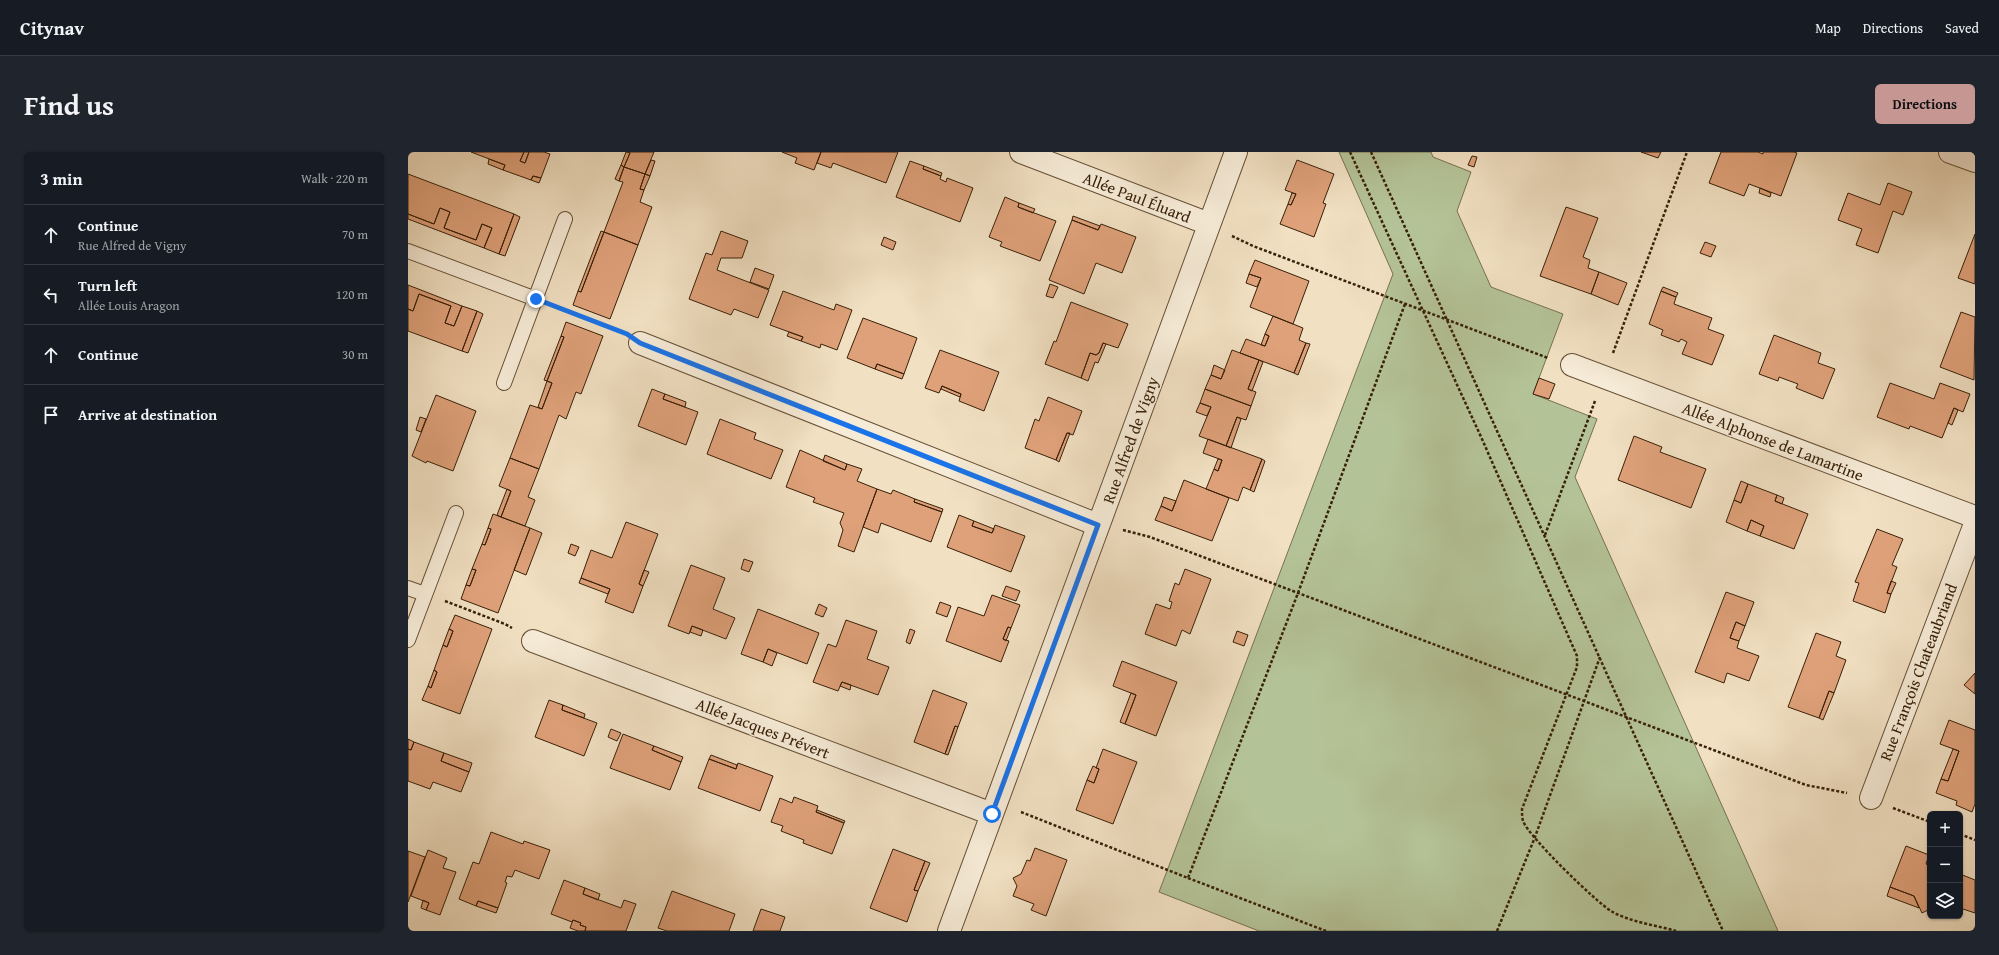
<!DOCTYPE html>
<html lang="en">
<head>
<meta charset="utf-8">
<style>
  body { margin:0; font-family:"Gentium Book Plus",serif; background:#20242c; color:#f1f3f6 }
  .controls { position:absolute; right:12px; bottom:12px; display:grid; overflow:hidden; border-radius:6px; box-shadow:0 1px 3px #0004 }
  .controls button { width:36px; height:36px; display:grid; place-items:center; padding:0; border:0; border-bottom:1px solid #363941; background:#171b24; color:#f1f3f6; font:20px sans-serif }
  .stop { position:absolute; width:12px; height:12px; margin:-9px; border:3px solid #1a73e8; border-radius:50%; background:#fff }
  .stop.end { background:#1a73e8; border-color:#fff; box-shadow:0 1px 4px #0008 }
  .list { margin:0; padding:0; list-style:none }
  h2 { display:flex; justify-content:space-between; align-items:center; height:52px; margin:0; padding:0 16px; font-size:17px }
  h2 small { font-size:13px; font-weight:400; color:#9ea1a6 }
  .list li { display:grid; grid-template-columns:26px 1fr auto; gap:12px; align-items:center; box-sizing:border-box; height:60px; padding:0 16px; border-top:1px solid #363941 }
  .list b { display:block; font-size:15px; white-space:nowrap }
  .list p { margin:0; font-size:13px; white-space:nowrap; color:#9ea1a6 }
  .list em { font-size:13px; font-style:normal; color:#9ea1a6 }
  .icon { flex:none; width:22px; height:22px; fill:none; stroke:currentColor; stroke-width:2; stroke-linecap:round; stroke-linejoin:round }
  .map { position:relative; flex:none; width:1567px; height:779px; overflow:hidden; border-radius:6px }
  header { display:flex; align-items:center; gap:24px; box-sizing:border-box; height:56px; padding:0 20px; background:#171b24; border-bottom:1px solid #363941 }
  header strong { font-size:19px }
  nav { display:flex; gap:22px; margin-inline-start:auto; font-size:14px }
  .intro { display:flex; align-items:center; justify-content:space-between; box-sizing:border-box; height:96px; padding:0 24px }
  h1 { margin:0; font-size:28px }
  .button { padding:10px 18px; border-radius:6px; background:#c59692; color:#111; font-size:14px; font-weight:700 }
  main { display:flex; gap:24px; padding:0 24px }
  aside { flex:1; background:#171b24; border-radius:6px; box-shadow:0 1px 3px #0004 }
  .map>svg:first-child { display:block }
</style>
</head>
<body>
<header>
<strong>Citynav</strong>
<nav><a>Map</a><a>Directions</a><a>Saved</a></nav>
</header>
<div class="intro"><h1>Find us</h1><a class="button">Directions</a></div>
<main>
<aside>
<h2>3 min<small>Walk · 220 m</small></h2>
<ul class="list">
<li><svg class="icon" aria-label="ahead" viewBox="0 0 24 24"><path d="M12 20V5M6 11l6-6 6 6"/></svg><div><b>Continue</b><p>Rue Alfred de Vigny</p></div><em>70 m</em></li>
<li><svg class="icon" aria-label="left" viewBox="0 0 24 24"><path d="M17 20v-9H6M10 6l-5 5 5 5"/></svg><div><b>Turn left</b><p>Allée Louis Aragon</p></div><em>120 m</em></li>
<li><svg class="icon" aria-label="ahead" viewBox="0 0 24 24"><path d="M12 20V5M6 11l6-6 6 6"/></svg><div><b>Continue</b></div><em>30 m</em></li>
<li><svg class="icon" aria-label="arrive" viewBox="0 0 24 24"><path d="M6 21V4h12l-3 4 3 4H6"/></svg><div><b>Arrive at destination</b></div></li>
</ul>
</aside>
<div class="map">
<svg width="1567" height="779" viewBox="0 0 1567 779">
  <rect width="100%" height="100%" fill="#f1e0c2"/>
  <filter id="stains"><feTurbulence type="fractalNoise" baseFrequency=".005" numOctaves="4"/><feColorMatrix values="0 0 0 0 .2 0 0 0 0 .09 0 0 0 0 .02 0 0 0 .5 -.17"/></filter>
  <radialGradient id="worn" r=".72"><stop offset=".6" stop-color="#630" stop-opacity="0"/><stop offset="1" stop-color="#630" stop-opacity=".3"/></radialGradient>
  <!-- green -->
  <path fill="#b4c397" stroke="#767250" d="M 931,0 L 1023,0 L 1025,5 L 1063,20 L 1049,59 L 1083,135 L 1155,162 L 1125,242 L 1189,267 L 1167,325 L 1370,779 L 851,779 L 751,740 L 985,122 Z"/>
  <!-- building -->
  <path fill="#dfa17a" stroke="#382008" d="M 63,0 L 116,0 L 112,9 L 117,11 L 121,0 L 136,0 L 142,2 L 133,26 L 125,24 L 123,28 L 95,18 L 97,13 Z
    M 116,0 L 121,0 L 117,11 L 112,9 Z
    M 218,0 L 222,1 L 216,15 L 213,13 Z
    M 220,0 L 246,0 L 237,22 L 216,15 L 222,1 Z
    M 374,0 L 413,0 L 406,18 L 387,11 L 389,6 Z
    M 413,0 L 490,0 L 478,31 L 425,11 L 423,16 L 409,11 Z
    M 1233,0 L 1253,0 L 1250,6 Z
    M 1313,0 L 1350,0 L 1355,2 L 1355,0 L 1386,0 L 1389,1 L 1373,44 L 1341,32 L 1336,44 L 1301,31 Z
    M 1064,4 L 1069,5 L 1066,15 L 1060,13 Z
    M 81,7 L 97,13 L 95,18 L 80,12 Z
    M 243,8 L 247,9 L 242,24 L 237,22 Z
    M 889,8 L 926,22 L 915,51 L 918,52 L 906,85 L 872,72 L 880,52 L 883,53 L 888,42 L 877,38 Z
    M 502,9 L 516,14 L 515,17 L 533,24 L 532,27 L 538,30 L 539,26 L 565,36 L 552,70 L 488,45 Z
    M 213,13 L 216,15 L 211,29 L 207,27 Z
    M 516,14 L 534,21 L 533,24 L 515,17 Z
    M 216,15 L 237,22 L 232,37 L 236,38 L 232,50 L 244,55 L 230,93 L 196,80 L 215,30 L 211,29 Z
    M 0,22 L 106,62 L 91,102 L 76,96 L 84,76 L 74,72 L 68,88 L 36,76 L 42,60 L 32,56 L 26,72 L 0,62 Z
    M 237,22 L 242,24 L 236,38 L 232,37 Z
    M 125,24 L 133,26 L 131,31 L 123,28 Z
    M 1480,31 L 1504,40 L 1495,63 L 1485,59 L 1470,101 L 1448,93 L 1454,77 L 1430,68 L 1440,41 L 1472,53 Z
    M 1352,36 L 1363,41 L 1362,45 L 1351,41 Z
    M 884,41 L 888,42 L 883,53 L 880,52 Z
    M 597,45 L 611,51 L 610,55 L 648,69 L 632,109 L 592,94 L 594,90 L 581,85 Z
    M 611,51 L 627,57 L 625,61 L 610,55 Z
    M 1158,55 L 1190,66 L 1175,105 L 1182,108 L 1180,116 L 1191,120 L 1183,142 L 1132,124 Z
    M 32,56 L 42,60 L 36,76 L 68,88 L 74,72 L 84,76 L 76,96 L 0,67 L 0,62 L 26,72 Z
    M 106,62 L 112,65 L 97,104 L 91,102 Z
    M 665,64 L 692,74 L 690,78 L 664,68 Z
    M 664,68 L 690,78 L 693,72 L 728,85 L 714,121 L 688,111 L 676,142 L 641,128 Z
    M 193,79 L 196,80 L 173,140 L 170,139 Z
    M 313,79 L 340,89 L 334,106 L 313,106 L 309,118 L 361,138 L 350,166 L 326,157 L 323,163 L 281,147 L 298,101 L 304,103 Z
    M 196,80 L 230,93 L 202,167 L 165,153 L 170,139 L 173,140 Z
    M 1567,82 L 1567,132 L 1550,126 Z
    M 476,85 L 488,90 L 485,98 L 473,93 Z
    M 1297,90 L 1308,94 L 1303,105 L 1292,101 Z
    M 847,108 L 901,129 L 885,172 L 842,155 L 853,126 L 841,122 Z
    M 347,116 L 366,123 L 361,137 L 342,130 Z
    M 1191,120 L 1219,131 L 1210,153 L 1183,142 Z
    M 841,122 L 853,126 L 849,135 L 838,131 Z
    M 642,132 L 650,135 L 645,146 L 638,144 Z
    M 0,133 L 54,154 L 46,174 L 37,171 L 43,154 L 11,142 L 5,159 L 0,157 Z
    M 1255,135 L 1270,141 L 1268,145 L 1253,139 Z
    M 375,139 L 426,158 L 428,152 L 444,158 L 429,198 L 413,192 L 412,196 L 393,189 L 395,185 L 362,173 Z
    M 1253,139 L 1268,145 L 1266,152 L 1304,166 L 1300,177 L 1316,183 L 1304,213 L 1274,202 L 1279,190 L 1273,187 L 1271,190 L 1253,183 L 1255,178 L 1241,172 Z
    M 11,142 L 43,154 L 37,171 L 46,174 L 54,154 L 69,159 L 54,199 L 0,179 L 0,157 L 5,159 Z
    M 663,150 L 720,172 L 710,196 L 695,191 L 691,201 L 688,203 L 682,201 L 673,226 L 637,212 L 646,189 L 648,190 Z
    M 69,159 L 75,162 L 60,201 L 54,199 Z
    M 1553,160 L 1567,165 L 1566,228 L 1532,215 Z
    M 865,164 L 895,176 L 891,188 L 898,191 L 886,221 L 832,201 L 838,187 L 857,194 L 861,184 L 857,182 Z
    M 455,166 L 509,186 L 496,222 L 469,212 L 467,217 L 439,206 Z
    M 158,170 L 195,184 L 173,242 L 168,240 L 158,267 L 151,263 L 131,317 L 102,306 L 122,253 L 134,257 L 144,231 L 139,229 L 156,185 L 153,184 Z
    M 381,180 L 395,185 L 393,189 L 379,184 Z
    M 857,182 L 861,184 L 857,194 L 853,193 Z
    M 1366,183 L 1413,201 L 1410,211 L 1427,217 L 1415,247 L 1388,236 L 1390,232 L 1371,225 L 1370,229 L 1351,222 Z
    M 153,184 L 156,185 L 139,229 L 136,228 Z
    M 695,191 L 698,192 L 690,211 L 687,210 L 680,229 L 673,226 L 682,201 L 688,203 L 691,201 Z
    M 898,191 L 902,192 L 890,223 L 886,221 Z
    M 532,198 L 591,220 L 576,259 L 551,249 L 553,242 L 534,234 L 531,241 L 517,236 Z
    M 824,198 L 851,208 L 840,237 L 848,240 L 843,254 L 797,237 L 803,223 L 813,227 Z
    M 851,208 L 855,210 L 844,239 L 840,237 Z
    M 469,212 L 496,222 L 494,227 L 467,217 Z
    M 806,213 L 817,218 L 813,227 L 803,223 Z
    M 1131,226 L 1147,232 L 1141,247 L 1125,242 Z
    M 139,229 L 144,231 L 134,257 L 130,255 Z
    M 1482,231 L 1526,247 L 1532,231 L 1562,242 L 1555,260 L 1546,256 L 1534,286 L 1502,274 L 1501,277 L 1469,265 Z
    M 534,234 L 553,242 L 552,245 L 533,237 Z
    M 244,237 L 257,242 L 255,247 L 290,260 L 278,293 L 230,274 Z
    M 797,237 L 843,254 L 838,268 L 829,265 L 818,294 L 791,284 L 803,255 L 792,251 Z
    M 257,242 L 278,250 L 277,255 L 255,247 Z
    M 28,243 L 68,259 L 45,319 L 19,309 L 18,311 L 4,304 Z
    M 640,245 L 674,259 L 665,283 L 659,281 L 648,308 L 617,296 L 627,267 L 631,269 Z
    M 792,251 L 803,255 L 799,264 L 788,260 Z
    M 1546,256 L 1550,258 L 1544,273 L 1540,271 Z
    M 12,265 L 18,267 L 13,280 L 8,278 Z
    M 829,265 L 833,267 L 823,296 L 818,294 Z
    M 312,267 L 348,281 L 346,287 L 375,298 L 363,327 L 299,302 Z
    M 659,281 L 662,281 L 651,310 L 648,308 Z
    M 1226,284 L 1254,295 L 1252,300 L 1298,317 L 1283,356 L 1210,328 Z
    M 800,287 L 854,307 L 842,338 L 835,335 L 830,349 L 798,337 L 806,317 L 810,319 L 814,308 L 795,301 Z
    M 392,298 L 437,318 L 439,312 L 454,317 L 449,329 L 469,337 L 446,400 L 430,394 L 435,378 L 432,371 L 436,361 L 405,350 L 407,346 L 378,335 Z
    M 417,303 L 439,312 L 437,318 L 415,309 Z
    M 102,306 L 131,317 L 120,345 L 127,348 L 117,374 L 93,365 L 103,339 L 91,334 Z
    M 810,307 L 814,308 L 810,319 L 806,317 Z
    M 854,307 L 857,309 L 846,340 L 842,338 Z
    M 776,328 L 821,346 L 804,389 L 747,368 L 753,354 L 764,359 Z
    M 1333,329 L 1340,332 L 1333,351 L 1326,348 Z
    M 1340,332 L 1369,343 L 1367,349 L 1400,362 L 1386,397 L 1352,384 L 1356,374 L 1343,368 L 1339,379 L 1318,370 L 1326,348 L 1333,351 Z
    M 99,337 L 103,339 L 93,365 L 89,363 Z
    M 469,337 L 483,342 L 485,338 L 507,347 L 506,350 L 534,360 L 523,390 L 473,371 L 470,381 L 455,375 Z
    M 1369,343 L 1376,346 L 1374,352 L 1367,349 Z
    M 756,345 L 768,349 L 764,359 L 753,354 Z
    M 507,347 L 535,357 L 534,360 L 506,350 Z
    M 85,362 L 122,376 L 90,461 L 53,447 L 58,433 L 62,434 L 68,418 L 64,417 L 74,392 L 77,393 L 83,377 L 80,376 Z
    M 551,363 L 566,369 L 564,374 L 584,381 L 587,373 L 617,384 L 603,420 L 539,395 Z
    M 1343,368 L 1356,374 L 1352,384 L 1339,379 Z
    M 566,369 L 586,377 L 584,381 L 564,374 Z
    M 218,370 L 250,382 L 231,432 L 235,434 L 225,461 L 197,450 L 202,437 L 173,426 L 183,398 L 204,406 Z
    M 80,376 L 83,377 L 77,393 L 74,392 Z
    M 122,376 L 134,381 L 118,423 L 106,418 Z
    M 1469,377 L 1495,387 L 1484,413 L 1489,415 L 1479,441 L 1483,442 L 1477,461 L 1445,449 L 1451,431 L 1447,430 Z
    M 163,392 L 171,395 L 167,404 L 160,401 Z
    M 336,407 L 345,410 L 341,420 L 333,417 Z
    M 283,413 L 317,426 L 305,457 L 327,466 L 318,487 L 284,474 L 281,482 L 260,474 Z
    M 64,417 L 68,418 L 62,434 L 58,433 Z
    M 777,417 L 803,427 L 782,482 L 774,478 L 768,494 L 737,482 L 748,452 L 762,457 L 764,450 L 761,449 L 767,431 L 771,433 Z
    M 236,418 L 241,420 L 235,434 L 231,432 Z
    M 173,426 L 202,437 L 200,442 L 171,431 Z
    M 1483,429 L 1488,431 L 1483,442 L 1479,441 Z
    M 598,434 L 612,439 L 608,449 L 594,444 Z
    M 1318,440 L 1346,450 L 1337,474 L 1328,470 L 1322,486 L 1331,489 L 1329,496 L 1351,504 L 1341,529 L 1319,521 L 1316,531 L 1287,520 Z
    M 584,443 L 612,453 L 603,476 L 600,475 L 595,487 L 601,489 L 593,510 L 538,489 L 550,455 L 576,464 Z
    M 532,450 L 543,454 L 539,465 L 528,461 Z
    M 411,452 L 419,456 L 415,465 L 407,462 Z
    M 350,457 L 411,481 L 399,512 L 360,497 L 355,510 L 333,502 Z
    M 47,463 L 84,477 L 52,562 L 14,548 L 20,534 L 23,536 L 29,520 L 26,518 L 35,493 L 39,495 L 45,479 L 41,477 Z
    M 438,468 L 469,479 L 459,507 L 481,515 L 470,543 L 434,530 L 430,539 L 405,530 L 420,492 L 428,495 Z
    M 1328,470 L 1337,474 L 1331,489 L 1322,486 Z
    M 284,474 L 295,478 L 293,484 L 282,480 Z
    M 600,475 L 603,476 L 598,489 L 595,487 Z
    M 41,477 L 45,479 L 39,495 L 35,493 Z
    M 502,477 L 507,479 L 502,492 L 498,490 Z
    M 829,479 L 840,483 L 836,494 L 825,490 Z
    M 1408,481 L 1433,490 L 1428,504 L 1438,508 L 1426,541 L 1421,539 L 1411,566 L 1380,555 Z
    M 360,497 L 369,501 L 364,514 L 355,510 Z
    M 714,509 L 769,530 L 748,584 L 717,572 L 728,543 L 705,534 Z
    M 26,518 L 29,520 L 23,536 L 20,534 Z
    M 1567,521 L 1567,542 L 1556,533 Z
    M 434,530 L 443,533 L 442,538 L 432,534 Z
    M 525,538 L 559,551 L 550,575 L 547,574 L 537,602 L 506,590 Z
    M 1421,539 L 1426,541 L 1415,568 L 1411,566 Z
    M 723,541 L 728,543 L 717,572 L 712,570 Z
    M 141,548 L 155,553 L 154,558 L 189,571 L 176,604 L 127,585 Z
    M 155,553 L 177,562 L 176,566 L 154,558 Z
    M 1541,568 L 1567,578 L 1567,652 L 1564,660 L 1548,653 L 1549,649 L 1528,641 L 1533,627 L 1540,629 L 1551,599 L 1532,592 Z
    M 547,574 L 550,575 L 540,603 L 537,602 Z
    M 203,577 L 213,581 L 209,589 L 200,585 Z
    M 215,582 L 246,594 L 244,598 L 273,610 L 262,638 L 202,616 Z
    M 0,587 L 6,590 L 3,598 L 0,597 Z
    M 6,590 L 36,601 L 33,609 L 61,620 L 53,640 L 25,630 L 22,637 L 0,629 L 0,597 L 3,598 Z
    M 246,594 L 275,605 L 273,610 L 244,598 Z
    M 695,597 L 729,610 L 705,672 L 668,658 L 679,628 L 686,631 L 691,617 L 688,616 Z
    M 1545,597 L 1551,599 L 1540,629 L 1533,627 Z
    M 36,601 L 64,611 L 61,620 L 33,609 Z
    M 303,603 L 329,613 L 328,617 L 301,607 Z
    M 301,607 L 328,617 L 330,611 L 365,624 L 352,659 L 290,636 Z
    M 685,614 L 691,617 L 686,631 L 679,628 Z
    M 386,645 L 410,654 L 408,660 L 436,671 L 424,702 L 395,691 L 396,688 L 373,679 L 375,674 L 363,670 L 372,646 L 384,651 Z
    M 409,658 L 437,669 L 436,671 L 408,660 Z
    M 83,680 L 115,692 L 116,689 L 142,698 L 131,727 L 107,718 L 104,725 L 99,724 L 97,730 L 99,731 L 90,756 L 70,749 L 68,754 L 51,747 L 65,710 L 71,712 Z
    M 1498,694 L 1521,703 L 1518,712 L 1522,714 L 1522,757 L 1514,761 L 1506,744 L 1482,735 Z
    M 627,696 L 659,708 L 638,764 L 623,758 L 626,752 L 605,744 L 609,734 L 605,726 L 613,722 L 619,708 L 622,709 Z
    M 485,697 L 517,709 L 506,738 L 510,739 L 499,770 L 462,756 Z
    M 20,698 L 39,706 L 35,716 L 48,720 L 32,763 L 18,758 L 21,751 L 3,744 Z
    M 0,699 L 17,705 L 0,750 Z
    M 517,709 L 522,711 L 510,739 L 506,738 Z
    M 1552,722 L 1567,728 L 1567,761 L 1552,756 Z
    M 156,728 L 177,736 L 175,742 L 213,756 L 216,748 L 228,752 L 218,779 L 177,779 L 178,775 L 172,773 L 173,771 L 165,768 L 164,770 L 143,762 Z
    M 1482,735 L 1506,744 L 1511,756 L 1479,744 Z
    M 177,736 L 192,742 L 190,748 L 175,742 Z
    M 264,739 L 327,762 L 321,779 L 259,779 L 250,776 Z
    M 15,748 L 21,751 L 18,758 L 13,756 Z
    M 70,749 L 90,756 L 88,761 L 68,754 Z
    M 353,757 L 377,765 L 372,779 L 345,779 Z
    M 165,768 L 173,771 L 172,773 L 178,775 L 177,779 L 170,779 L 162,776 Z"/>
  <g fill="none" stroke-linecap="round" stroke-linejoin="round">
    <defs>
      <path id="service" d="M 0,99 L 128,147
        M 96,231 L 157,67
        M 0,436 L 17,442
        M 0,488 L 48,361"/>
      <path id="minor" d="M 613,0 L 801,72
        M 1542,0 L 1567,9
        M 232,191 L 690,373
        M 1164,213 L 1567,365
        M 125,489 L 584,662
        M 1463,646 L 1567,372
        M 541,779 L 828,0"/>
    </defs>
    <!-- service casing -->
    <use href="#service" stroke="#665036" stroke-width="16"/>
    <!-- minor casing -->
    <use href="#minor" stroke="#665036" stroke-width="24"/>
    <!-- path -->
    <path stroke="#382008" stroke-width="2.5" stroke-dasharray="3 2" stroke-linecap="butt" d="M 942,0 L 1074,287 L 1169,504 L 1169,515 L 1114,657 C 1114,661 1114,665 1115,669 C 1121,685 1187,749 1203,759 C 1222,770 1247,773 1268,779
      M 963,0 L 1315,779
      M 824,84 L 845,94 L 1140,206
      M 148,155 L 210,179
      M 1205,201 L 1279,0
      M 715,378 L 742,385 L 1398,633 L 1439,641
      M 1137,383 L 1187,249
      M 37,449 L 97,472 L 104,476
      M 1485,656 L 1522,670
      M 613,660 L 780,726 L 890,441 L 997,152
      M 1552,682 L 1567,688
      M 780,726 L 918,779
      M 1089,779 L 1127,685 L 1192,505"/>
    <!-- service -->
    <use href="#service" stroke="#f6ebd7" stroke-width="14"/>
    <!-- minor -->
    <use href="#minor" stroke="#f6ebd7" stroke-width="22"/>
  </g>
  <g fill="none" stroke-linecap="round" stroke-linejoin="round">
    <!-- route -->
    <path stroke="#1a73e8" stroke-width="5" d="M 128,147 L 219,182 L 232,191 L 690,373 L 584,662"/>
  </g>
  <g text-anchor="middle" stroke-width="3" stroke-linejoin="round" paint-order="stroke">
    <!-- street labels -->
    <g font-size="16" fill="#382008" stroke="#f6ebd7">
      <text transform="translate(729 45) rotate(21)" y="6">Allée Paul Éluard</text>
      <text transform="translate(722 288) rotate(-70)" y="6">Rue Alfred de Vigny</text>
      <text transform="translate(1365 289) rotate(21)" y="6">Allée Alphonse de Lamartine</text>
      <text transform="translate(1510 520) rotate(-69)" y="6">Rue François Chateaubriand</text>
      <text transform="translate(355 576) rotate(21)" y="6">Allée Jacques Prévert</text>
    </g>
  </g>
  <rect width="100%" height="100%" filter="url(#stains)"/>
  <rect width="100%" height="100%" fill="url(#worn)"/>
</svg>
<div class="controls">
<button>+</button>
<button>−</button>
<button><svg class="icon" aria-label="layers" viewBox="0 0 24 24"><path d="M12 4l9 5-9 5-9-5zM3 14l9 5 9-5"/></svg></button>
</div>
<div class="stop" style="left:584px;top:662px"></div>
<div class="stop end" style="left:128px;top:147px"></div>
</div>
</main>
</body>
</html>
